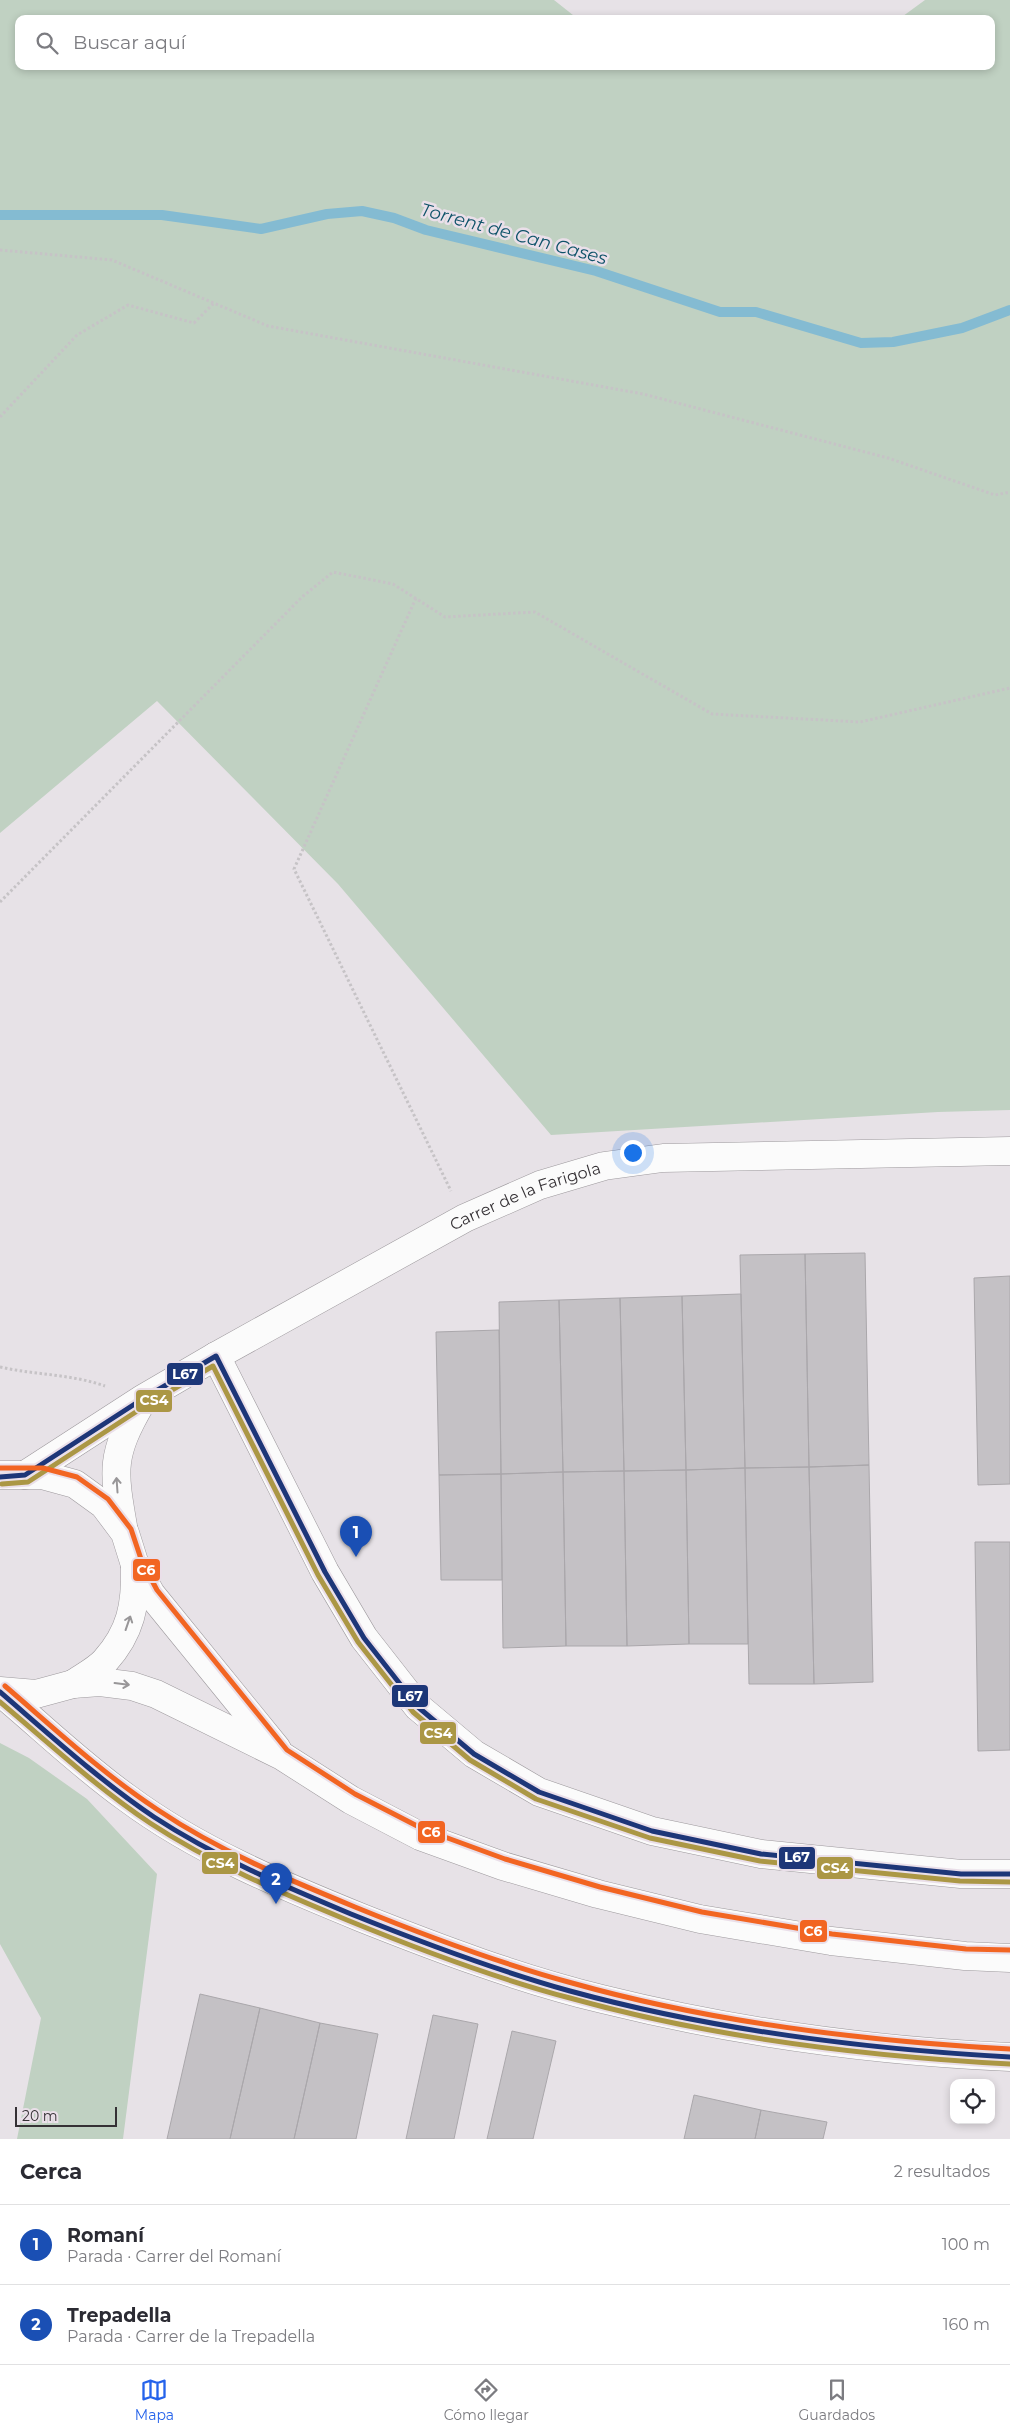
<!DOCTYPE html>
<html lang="es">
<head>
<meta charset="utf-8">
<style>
  body { margin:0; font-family:Montserrat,sans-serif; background:#f2f2f3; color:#2b2b33 }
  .controls { position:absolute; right:15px; bottom:15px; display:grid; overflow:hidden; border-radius:10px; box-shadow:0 2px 8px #0003 }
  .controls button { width:45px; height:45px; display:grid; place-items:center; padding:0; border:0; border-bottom:1px solid #e1e1e2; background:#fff; color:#2b2b33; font:25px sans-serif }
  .scale { position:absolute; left:15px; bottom:12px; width:102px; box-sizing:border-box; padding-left:5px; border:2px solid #353135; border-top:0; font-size:14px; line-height:18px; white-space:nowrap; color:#353135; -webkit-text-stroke:4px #eadfe9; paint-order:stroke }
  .you { position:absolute; left:632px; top:1152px; width:18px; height:18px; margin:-12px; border:4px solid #fff; border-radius:50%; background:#1a73e8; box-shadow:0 0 0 8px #1a73e833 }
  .badge { display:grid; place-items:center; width:32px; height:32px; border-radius:50%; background:#2563eb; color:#fff; font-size:16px; font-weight:700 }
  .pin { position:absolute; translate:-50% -41px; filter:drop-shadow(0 1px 2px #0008) }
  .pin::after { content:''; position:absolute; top:26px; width:18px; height:15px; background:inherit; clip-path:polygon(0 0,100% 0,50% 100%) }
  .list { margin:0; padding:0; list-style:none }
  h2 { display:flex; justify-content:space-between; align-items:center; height:65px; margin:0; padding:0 20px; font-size:21px }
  h2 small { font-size:16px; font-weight:400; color:#7c7c81 }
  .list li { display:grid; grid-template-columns:32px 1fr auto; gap:15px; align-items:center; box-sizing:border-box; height:80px; padding:0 20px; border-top:1px solid #e1e1e2 }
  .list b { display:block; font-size:19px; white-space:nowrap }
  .list p { margin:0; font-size:16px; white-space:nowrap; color:#7c7c81 }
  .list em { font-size:16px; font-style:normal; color:#7c7c81 }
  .icon { flex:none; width:28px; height:28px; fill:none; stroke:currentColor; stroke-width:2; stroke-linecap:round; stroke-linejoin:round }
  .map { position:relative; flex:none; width:1010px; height:2139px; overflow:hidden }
  .search { position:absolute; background:#fff; box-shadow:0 2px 8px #0003; left:15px; right:15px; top:15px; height:55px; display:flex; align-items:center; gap:12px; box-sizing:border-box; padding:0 18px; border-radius:10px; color:#7c7c81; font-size:19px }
  .sheet { height:225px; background:#fff }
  nav { display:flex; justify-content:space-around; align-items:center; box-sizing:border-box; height:70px; border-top:1px solid #e1e1e2; background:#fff; font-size:14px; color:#7c7c81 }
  nav a { display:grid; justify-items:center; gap:2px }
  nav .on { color:#2563eb }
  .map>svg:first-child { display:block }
</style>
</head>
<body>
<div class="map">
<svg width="1010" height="2139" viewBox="0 0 1010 2139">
  <rect width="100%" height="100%" fill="#e7e2e7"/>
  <!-- green -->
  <path fill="#c0d1c2" d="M 0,0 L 554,0 L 578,19 L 19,19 L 19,66 L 991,66 L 991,19 L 899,19 L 925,0 L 1010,0 L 1010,1110 L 938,1112 L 551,1135 L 338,884 L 157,701 L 0,833 Z
    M 0,1743 L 29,1758 L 87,1799 L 157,1874 L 123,2139 L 17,2139 L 41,2018 L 0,1944 Z"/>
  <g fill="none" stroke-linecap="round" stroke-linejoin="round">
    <!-- stream -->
    <path stroke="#84bbd2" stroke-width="10" d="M 0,215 L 162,215 L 261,229 L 327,214 L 362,211 L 394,218 L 426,230 L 596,271 L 720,312 L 756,312 L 861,343 L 893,342 L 962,328 L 1010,310"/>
  </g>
  <!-- building -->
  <path fill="#c4c1c5" stroke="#aaa7ab" d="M 865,1253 L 869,1465 L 809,1467 L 805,1254 Z
    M 805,1254 L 809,1467 L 745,1468 L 740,1255 Z
    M 1010,1276 L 1010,1484 L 978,1485 L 974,1278 Z
    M 741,1294 L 745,1468 L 686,1470 L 682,1296 Z
    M 682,1296 L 686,1470 L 624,1471 L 620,1298 Z
    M 620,1298 L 624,1471 L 563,1472 L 559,1300 Z
    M 559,1300 L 563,1472 L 501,1474 L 499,1302 Z
    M 499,1330 L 501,1474 L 439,1475 L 436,1332 Z
    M 869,1465 L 873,1682 L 814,1684 L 809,1467 Z
    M 809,1467 L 814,1684 L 749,1684 L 745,1468 Z
    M 745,1468 L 748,1644 L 689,1644 L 686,1470 Z
    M 686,1470 L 689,1644 L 627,1646 L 624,1471 Z
    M 624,1471 L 627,1646 L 566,1646 L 563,1472 Z
    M 563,1472 L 566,1646 L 503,1648 L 501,1474 Z
    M 501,1474 L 502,1580 L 441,1580 L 439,1475 Z
    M 975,1542 L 1010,1542 L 1010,1750 L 978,1751 Z
    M 200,1994 L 260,2008 L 230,2139 L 167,2139 Z
    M 260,2008 L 320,2023 L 294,2139 L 230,2139 Z
    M 433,2015 L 478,2024 L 454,2139 L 406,2139 Z
    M 320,2023 L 378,2034 L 356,2139 L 294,2139 Z
    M 512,2031 L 556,2041 L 533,2139 L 487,2139 Z
    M 694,2095 L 761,2110 L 755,2139 L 684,2139 Z
    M 761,2110 L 827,2122 L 823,2139 L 755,2139 Z"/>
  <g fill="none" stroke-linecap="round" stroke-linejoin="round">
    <defs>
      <g id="minor">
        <path d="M 216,1356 L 325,1572 L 364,1638 L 418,1707 L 474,1754 L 539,1792 L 652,1831 L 761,1854 L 961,1874 L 1010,1874"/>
        <path d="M 0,1475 L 42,1475 L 75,1484 L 104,1505 L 125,1533 L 135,1565 L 151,1594 L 277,1749"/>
        <path id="s1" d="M 25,1475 L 144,1398 L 216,1356 L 465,1218 L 540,1185 L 604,1166 L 663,1158 L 1010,1151"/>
        <path d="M 123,1526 C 113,1469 111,1455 141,1403"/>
        <path d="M 73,1684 C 83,1677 97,1670 105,1661 C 131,1632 136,1605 135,1567"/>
        <path d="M 0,1691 L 36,1694 L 73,1684 L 100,1682 L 132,1686 L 156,1694 L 282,1756 L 351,1800 L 420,1836 L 503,1866 L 598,1894 L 700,1919 L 831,1941 L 965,1956 L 1010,1958"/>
        <path d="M 0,1692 C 42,1727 82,1766 127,1798 C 197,1850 281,1885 362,1918 C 440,1949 520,1979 602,1999 C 735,2032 873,2051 1010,2057"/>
      </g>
    </defs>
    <!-- minor casing -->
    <use href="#minor" stroke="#9d999d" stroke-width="29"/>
    <!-- path -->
    <path stroke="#c6c3c6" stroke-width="3" stroke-dasharray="2.5 2.5" stroke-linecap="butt" d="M 0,250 L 112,260 L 268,326 L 643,394 L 888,458 L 995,495 L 1010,492
      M 0,417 L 77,335 L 128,305 L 194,323 L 214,303
      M 416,598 L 294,869 L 451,1191
      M 0,902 L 302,597 L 333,572 L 393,584 L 445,617 L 535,612 L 712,714 L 860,722 L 1010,688
      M 0,1367 C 35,1375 71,1374 105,1386"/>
    <!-- minor -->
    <use href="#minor" stroke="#fbfbfb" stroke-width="28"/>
    <defs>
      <path id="bus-1" d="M 0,1477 L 25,1475 L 144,1398 L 216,1356 L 325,1572 L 364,1638 L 418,1707 L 474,1754 L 539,1792 L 652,1831 L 761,1854 L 961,1874 L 1010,1874
        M 0,1692 C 50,1735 99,1780 154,1817 C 215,1857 284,1886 351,1914 C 423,1943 495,1970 570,1991 C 713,2030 862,2049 1010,2057"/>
      <path id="bus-2" d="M 2,1484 L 28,1482 L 148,1404 L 213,1366 L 318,1575 L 358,1642 L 413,1712 L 470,1760 L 536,1799 L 650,1838 L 760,1861 L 960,1881 L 1010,1882
        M 0,1702 C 49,1743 96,1787 150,1823 C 211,1863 279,1892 347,1920 C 420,1950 494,1978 570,1998 C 713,2038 861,2056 1010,2064"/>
      <path id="bus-3" d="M 0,1468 L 43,1468 L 77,1477 L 108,1499 L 131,1529 L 142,1562 L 157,1590 L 287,1750 L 355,1794 L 423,1829 L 505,1859 L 600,1887 L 702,1912 L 832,1934 L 966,1949 L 1010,1950
        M 5,1686 C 55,1729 103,1774 158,1810 C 219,1851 287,1879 355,1907 C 426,1936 498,1963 572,1983 C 714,2023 862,2041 1010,2049"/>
    </defs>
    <!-- bus-1 casing -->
    <use href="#bus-1" stroke="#eadfe9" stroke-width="9"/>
    <!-- bus-2 casing -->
    <use href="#bus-2" stroke="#eadfe9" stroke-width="9"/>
    <!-- bus-3 casing -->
    <use href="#bus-3" stroke="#eadfe9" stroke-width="9"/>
    <!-- bus-1 -->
    <use href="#bus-1" stroke="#1d3678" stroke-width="5"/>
    <!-- bus-2 -->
    <use href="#bus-2" stroke="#ab9745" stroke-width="5"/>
    <!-- bus-3 -->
    <use href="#bus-3" stroke="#f26522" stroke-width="5"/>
  </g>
  <!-- one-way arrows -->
  <defs><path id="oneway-shaft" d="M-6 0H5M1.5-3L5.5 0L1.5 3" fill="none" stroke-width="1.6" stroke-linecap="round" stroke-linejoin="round" transform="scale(1.25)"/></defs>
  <g stroke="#989698">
    <use href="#oneway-shaft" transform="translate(117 1485) rotate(-94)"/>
    <use href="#oneway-shaft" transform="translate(128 1623) rotate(-71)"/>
    <use href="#oneway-shaft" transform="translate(122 1684) rotate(7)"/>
  </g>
  <g text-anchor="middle" stroke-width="5" stroke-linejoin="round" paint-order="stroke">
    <!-- street labels -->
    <g font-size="16" fill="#353135" stroke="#eadfe9">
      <text dy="6" stroke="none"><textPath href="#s1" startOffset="574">Carrer de la Farigola</textPath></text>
    </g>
    <!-- water labels -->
    <g font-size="18" font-style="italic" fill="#0f5369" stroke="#eadfe9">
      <text transform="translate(514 234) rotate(15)" y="6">Torrent de Can Cases</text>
    </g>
  </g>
  <g stroke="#eadfe9" stroke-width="2">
    <rect x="166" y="1362" width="38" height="24" rx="5" fill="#1d3678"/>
    <rect x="135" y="1389" width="38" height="24" rx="5" fill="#ab9745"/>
    <rect x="132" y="1558" width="29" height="24" rx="5" fill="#f26522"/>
    <rect x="391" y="1684" width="38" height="24" rx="5" fill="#1d3678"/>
    <rect x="419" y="1721" width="38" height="24" rx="5" fill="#ab9745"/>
    <rect x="417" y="1820" width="29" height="24" rx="5" fill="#f26522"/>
    <rect x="778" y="1846" width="38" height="24" rx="5" fill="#1d3678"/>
    <rect x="201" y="1851" width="38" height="24" rx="5" fill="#ab9745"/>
    <rect x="816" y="1856" width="38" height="24" rx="5" fill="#ab9745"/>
    <rect x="799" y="1919" width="29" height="24" rx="5" fill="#f26522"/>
  </g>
  <g font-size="14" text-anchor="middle" font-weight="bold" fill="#fff">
    <text x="185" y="1379">L67</text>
    <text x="154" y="1405">CS4</text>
    <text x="146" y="1575">C6</text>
    <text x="410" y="1701">L67</text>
    <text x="438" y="1738">CS4</text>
    <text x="431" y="1837">C6</text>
    <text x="797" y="1862">L67</text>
    <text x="220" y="1868">CS4</text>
    <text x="835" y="1873">CS4</text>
    <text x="813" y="1936">C6</text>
  </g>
</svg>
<div class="controls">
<button><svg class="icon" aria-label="locate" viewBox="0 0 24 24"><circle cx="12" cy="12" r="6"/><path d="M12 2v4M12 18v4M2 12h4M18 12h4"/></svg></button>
</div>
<div class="scale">20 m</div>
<div class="you"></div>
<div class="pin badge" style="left:356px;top:1557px;background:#1a4fb4">1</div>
<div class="pin badge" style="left:276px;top:1904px;background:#1a4fb4">2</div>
<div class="search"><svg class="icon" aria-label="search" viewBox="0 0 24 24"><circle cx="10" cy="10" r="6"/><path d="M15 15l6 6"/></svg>Buscar aquí</div>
</div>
<section class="sheet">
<h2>Cerca<small>2 resultados</small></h2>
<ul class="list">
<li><span class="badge" style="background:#1a4fb4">1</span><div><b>Romaní</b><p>Parada · Carrer del Romaní</p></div><em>100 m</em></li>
<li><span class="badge" style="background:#1a4fb4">2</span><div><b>Trepadella</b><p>Parada · Carrer de la Trepadella</p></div><em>160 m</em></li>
</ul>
</section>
<nav>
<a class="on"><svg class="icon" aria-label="map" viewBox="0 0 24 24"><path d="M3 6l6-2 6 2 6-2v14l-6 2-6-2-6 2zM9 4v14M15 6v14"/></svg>Mapa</a>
<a><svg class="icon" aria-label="directions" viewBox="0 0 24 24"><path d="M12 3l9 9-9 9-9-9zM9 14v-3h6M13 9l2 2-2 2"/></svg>Cómo llegar</a>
<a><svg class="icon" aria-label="saved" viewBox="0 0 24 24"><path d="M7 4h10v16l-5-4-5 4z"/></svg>Guardados</a>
</nav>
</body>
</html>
